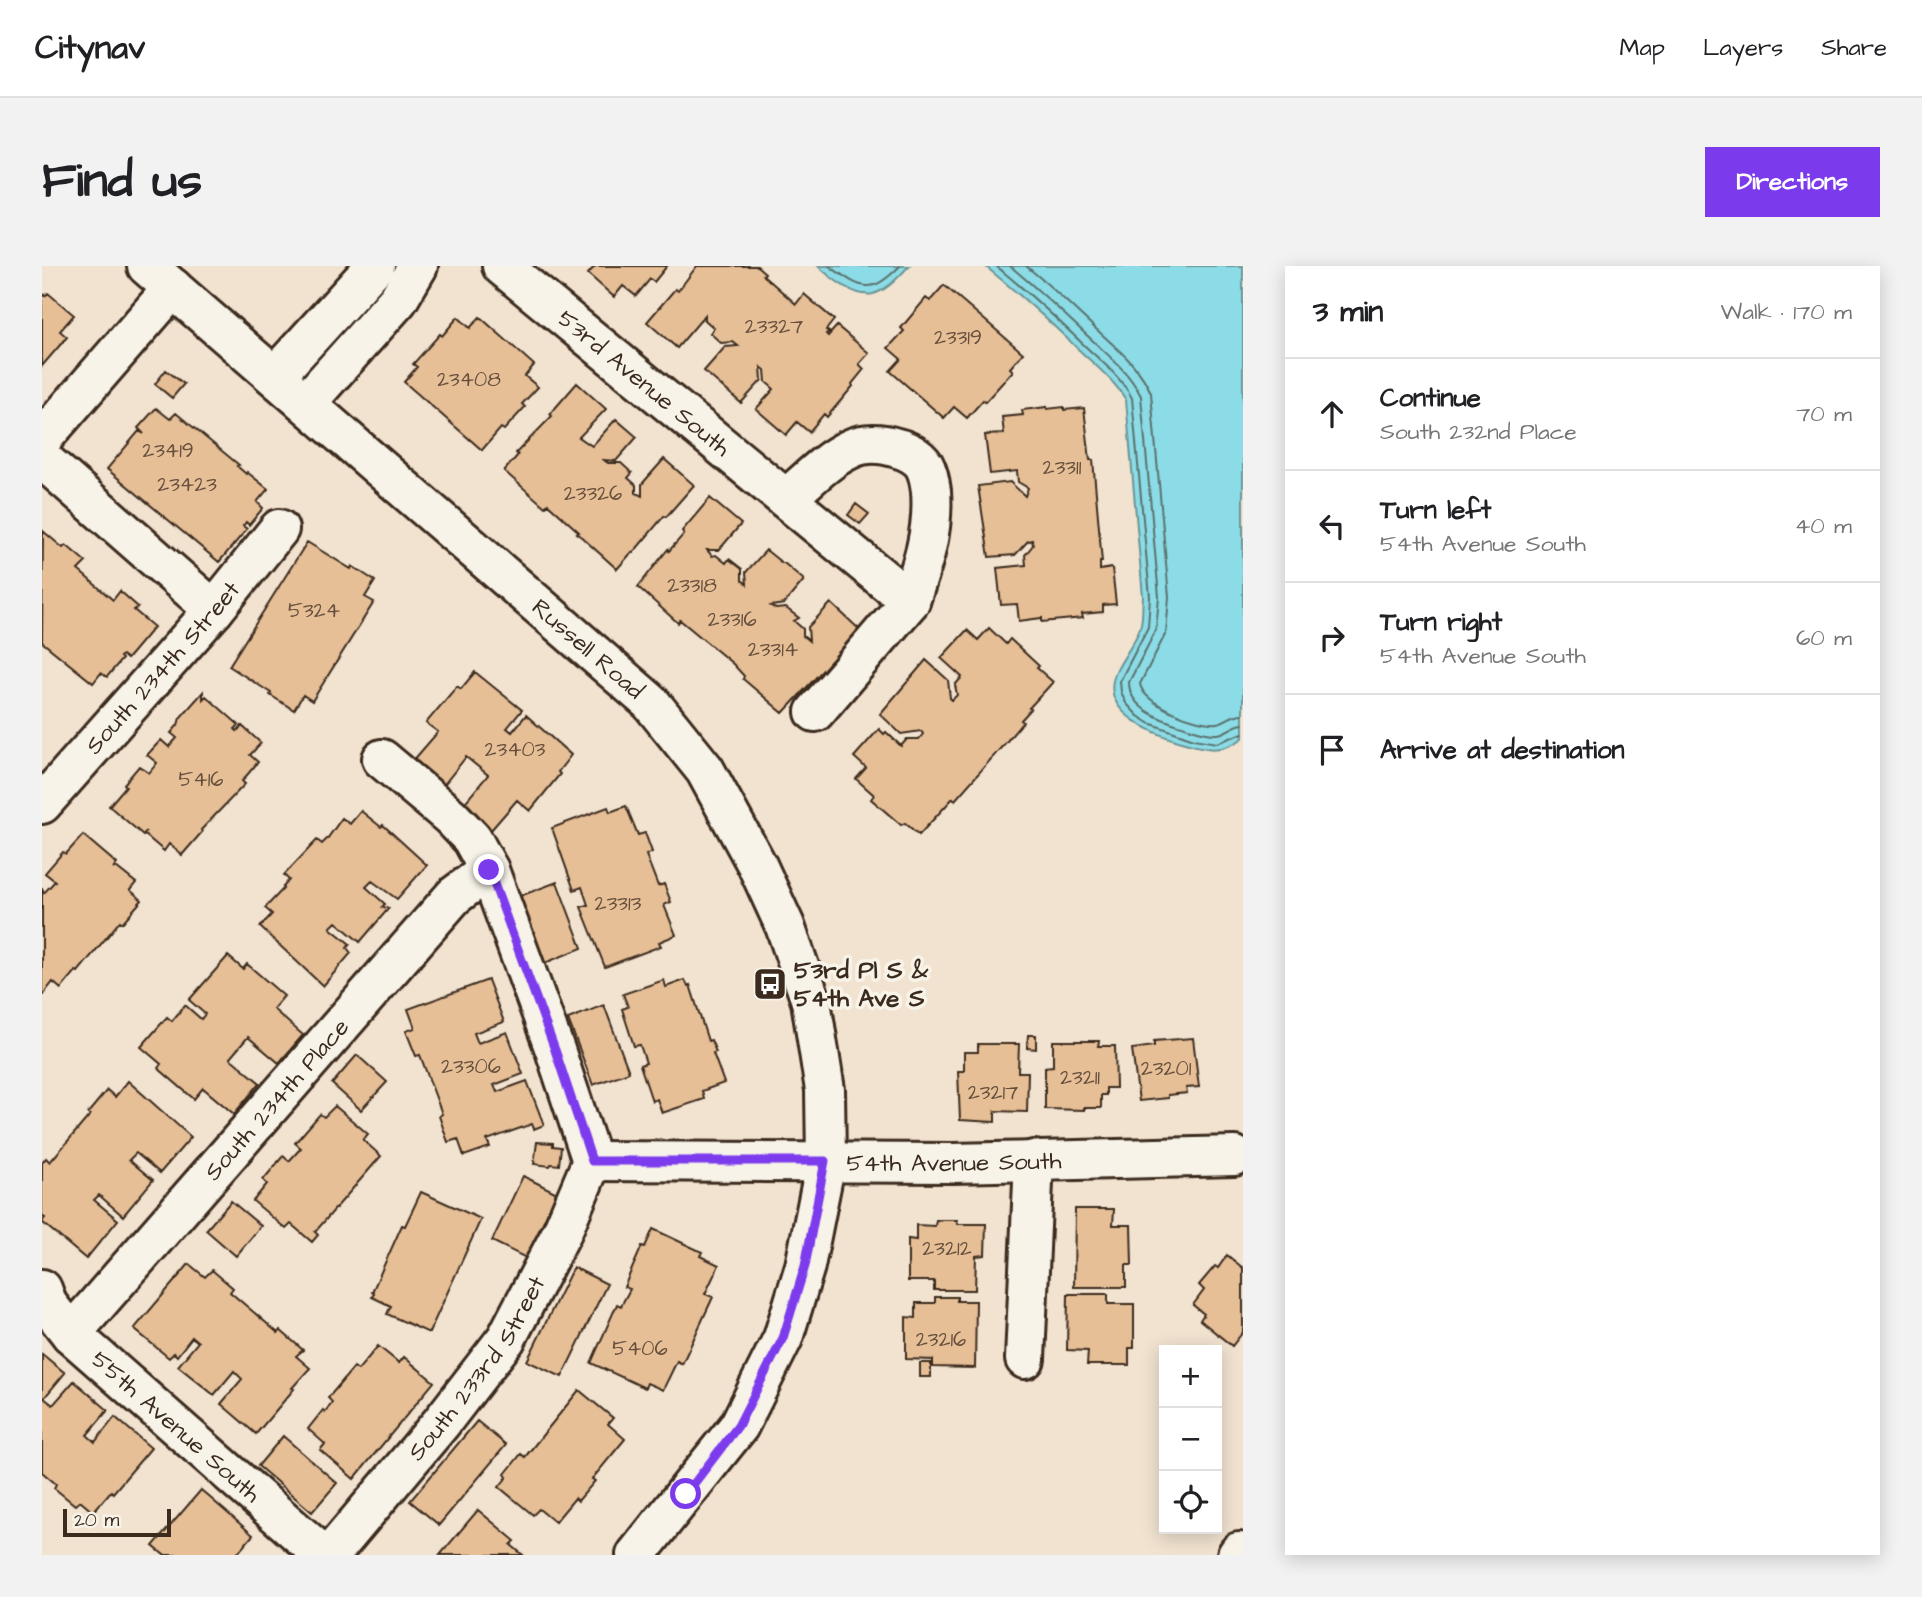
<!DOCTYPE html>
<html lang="en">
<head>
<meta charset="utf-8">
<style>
  body { margin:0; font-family:"Architects Daughter",sans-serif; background:#f2f2f2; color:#202124 }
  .controls { position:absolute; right:21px; bottom:21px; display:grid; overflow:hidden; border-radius:0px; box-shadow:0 4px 18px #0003 }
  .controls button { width:63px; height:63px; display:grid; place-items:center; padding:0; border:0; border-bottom:2px solid #e0e0e0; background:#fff; color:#202124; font:35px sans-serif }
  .scale { position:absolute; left:21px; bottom:18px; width:108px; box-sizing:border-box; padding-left:7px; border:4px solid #3b2a1e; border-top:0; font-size:19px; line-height:24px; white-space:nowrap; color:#3b2a1e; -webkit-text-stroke:5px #f7f3e8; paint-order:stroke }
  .stop { position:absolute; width:21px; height:21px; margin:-16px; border:5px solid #7c3aed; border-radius:50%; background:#fff }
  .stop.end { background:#7c3aed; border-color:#fff; box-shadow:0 2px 7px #0008 }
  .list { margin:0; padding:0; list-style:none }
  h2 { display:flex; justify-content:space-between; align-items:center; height:91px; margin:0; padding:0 28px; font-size:30px }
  h2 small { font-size:23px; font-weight:400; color:#757577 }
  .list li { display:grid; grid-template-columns:46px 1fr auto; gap:21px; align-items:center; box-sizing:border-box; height:112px; padding:0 28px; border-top:2px solid #e0e0e0 }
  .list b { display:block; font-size:26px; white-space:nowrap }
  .list p { margin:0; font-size:23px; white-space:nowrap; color:#757577 }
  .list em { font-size:23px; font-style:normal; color:#757577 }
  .icon { flex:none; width:38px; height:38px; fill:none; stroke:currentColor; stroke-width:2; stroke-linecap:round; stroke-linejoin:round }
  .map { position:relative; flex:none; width:1201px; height:1289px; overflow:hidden; border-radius:0px }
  header { display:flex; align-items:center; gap:42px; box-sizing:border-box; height:98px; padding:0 35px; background:#fff; border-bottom:2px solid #e0e0e0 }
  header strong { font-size:33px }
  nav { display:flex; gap:38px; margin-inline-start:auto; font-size:24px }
  .intro { display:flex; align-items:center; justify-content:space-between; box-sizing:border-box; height:168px; padding:0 42px }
  h1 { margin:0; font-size:49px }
  .button { padding:18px 32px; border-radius:0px; background:#7c3aed; color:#fff; font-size:24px; font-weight:700 }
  main { display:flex; gap:42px; padding:0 42px }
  aside { flex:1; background:#fff; border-radius:0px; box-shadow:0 4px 18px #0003 }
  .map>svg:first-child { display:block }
</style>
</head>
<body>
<header>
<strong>Citynav</strong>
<nav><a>Map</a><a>Layers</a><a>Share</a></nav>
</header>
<div class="intro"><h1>Find us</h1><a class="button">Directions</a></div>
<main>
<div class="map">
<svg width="1201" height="1289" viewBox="0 0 1201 1289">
  <rect width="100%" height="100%" fill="#f2e3d0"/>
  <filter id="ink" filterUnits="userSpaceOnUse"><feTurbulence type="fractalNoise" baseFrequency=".0143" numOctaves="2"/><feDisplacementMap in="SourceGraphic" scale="14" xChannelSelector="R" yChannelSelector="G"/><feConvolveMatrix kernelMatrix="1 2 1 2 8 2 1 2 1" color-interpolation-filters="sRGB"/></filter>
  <g filter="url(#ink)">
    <!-- water -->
    <path fill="#8bdce6" stroke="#6b9596" stroke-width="2" d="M 776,0 L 867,0 C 857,10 846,24 831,28 C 813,32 789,12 776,0 Z
      M 943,0 L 1201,0 L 1201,472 C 1180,488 1163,483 1139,476 C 1114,468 1060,448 1072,411 C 1078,393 1095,377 1099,358 C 1101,349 1100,339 1101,331 L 1084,134 C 1072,114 1053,99 1036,83 C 1006,54 975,26 943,0 Z"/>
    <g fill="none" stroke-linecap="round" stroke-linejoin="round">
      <!-- shore -->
      <path stroke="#5b716e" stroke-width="2" d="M 787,0 C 819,22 827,31 858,0
        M 954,0 C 985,25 1014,52 1043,80 C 1060,96 1079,111 1090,132 L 1108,331 L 1106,361 L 1078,415 L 1079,426 L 1084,437 L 1096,450 L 1107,457 L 1152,473 L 1175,477 L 1201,467
        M 968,0 C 996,23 1022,48 1049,73 C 1067,90 1088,107 1099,130 L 1117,331 L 1114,364 L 1087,416 C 1087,444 1121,454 1143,461 C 1153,464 1166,469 1176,468 C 1185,467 1191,459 1201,458
        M 984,0 C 1008,19 1030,41 1053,62 C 1073,81 1098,100 1109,127 L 1127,331 L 1124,367 L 1098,418 C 1102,439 1156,459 1175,457 C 1184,456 1189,448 1201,448"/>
    </g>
    <!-- building -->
    <path fill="#e6bf97" stroke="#3b2a1e" stroke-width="2" d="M 553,0 L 625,0 L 612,16 L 608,13 L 594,30 L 581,20 L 572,31 L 546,8 Z
      M 655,0 L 715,0 L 723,7 L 721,9 L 754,38 L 762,28 L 792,54 L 784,64 L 787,66 L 784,68 L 786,70 L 795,60 L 827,87 L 817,98 L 822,103 L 810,118 L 811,120 L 785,151 L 782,148 L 767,166 L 755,156 L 744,169 L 714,143 L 732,123 L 724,116 L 723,104 L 719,101 L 720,114 L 699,137 L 662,105 L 683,81 L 696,80 L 691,76 L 679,77 L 668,67 L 672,62 L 663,54 L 663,49 L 635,82 L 605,56 L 633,23 L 636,25 Z
      M 902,19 L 981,87 L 968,102 L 971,105 L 943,136 L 941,134 L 925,152 L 912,141 L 902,152 L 848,105 L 859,93 L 846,82 L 862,65 L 859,62 L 884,32 L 888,35 Z
      M 0,27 L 3,30 L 6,27 L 32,49 L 18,65 L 25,71 L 0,100 Z
      M 416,51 L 428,62 L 438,51 L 492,99 L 483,110 L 496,121 L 480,138 L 483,141 L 462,164 L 459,162 L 440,184 L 362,116 L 375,101 L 371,98 L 398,68 L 400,70 Z
      M 124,104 L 142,118 L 130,132 L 113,118 Z
      M 535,117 L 564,143 L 537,171 L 550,180 L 574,153 L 595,171 L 574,195 L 562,194 L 566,197 L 579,197 L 590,207 L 586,212 L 594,219 L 594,227 L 600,230 L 600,218 L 622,193 L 652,219 L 624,251 L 622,250 L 591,287 L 590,286 L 575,303 L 535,267 L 537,266 L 506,238 L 503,241 L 462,205 L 476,189 L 474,187 L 510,150 L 508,148 Z
      M 1005,141 L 1005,143 L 1022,141 L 1022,144 L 1042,142 L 1048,194 L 1051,194 L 1060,296 L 1058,296 L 1058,304 L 1070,302 L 1074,338 L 1061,339 L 1061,346 L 1040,348 L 1041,352 L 1000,356 L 1000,352 L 977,355 L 975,338 L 959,339 L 955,302 L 984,299 L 983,289 L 991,279 L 990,274 L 986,275 L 973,289 L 947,291 L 936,220 L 968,216 L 983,230 L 986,222 L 976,216 L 975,205 L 948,208 L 943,169 L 962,168 L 960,151 L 981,149 L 980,144 Z
      M 114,142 L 128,153 L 134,147 L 197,199 L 195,200 L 204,208 L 205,206 L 226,223 L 215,236 L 221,242 L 207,259 L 204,256 L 201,260 L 205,263 L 177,296 L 65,203 L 97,165 L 102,168 L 96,162 Z
      M 668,232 L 699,258 L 677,284 L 665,284 L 670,290 L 674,289 L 684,297 L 687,293 L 700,303 L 700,314 L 705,318 L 704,306 L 724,284 L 740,297 L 742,297 L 762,314 L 742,338 L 729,340 L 734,343 L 744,342 L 757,352 L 752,355 L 761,363 L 761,370 L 767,375 L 766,361 L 789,337 L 818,364 L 741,447 L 701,413 L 702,410 L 691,398 L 638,354 L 636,357 L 596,321 L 626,283 L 627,285 L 642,268 L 640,265 Z
      M 814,238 L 827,248 L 818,258 L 806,249 Z
      M 1,265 L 21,282 L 24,279 L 44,296 L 36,304 L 71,334 L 78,325 L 96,341 L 92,344 L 112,361 L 85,393 L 80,389 L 78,391 L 80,393 L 65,411 L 59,407 L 51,417 L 0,376 Z
      M 265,276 L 309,303 L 310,300 L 333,315 L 323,331 L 332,336 L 270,435 L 261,429 L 252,444 L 228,429 L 229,427 L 187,400 Z
      M 947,362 L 964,378 L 968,373 L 997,400 L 995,402 L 1011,416 L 987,442 L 989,443 L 979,454 L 981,456 L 965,475 L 913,534 L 911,532 L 877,569 L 863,557 L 859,559 L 829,533 L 832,529 L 814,513 L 824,502 L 812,491 L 837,463 L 842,468 L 844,466 L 859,480 L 865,473 L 877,473 L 881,468 L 879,465 L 859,468 L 838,448 L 884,394 L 906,414 L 908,432 L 910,434 L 915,429 L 913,419 L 920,411 L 899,392 L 925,364 L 936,374 Z
      M 433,406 L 480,444 L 465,462 L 470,466 L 484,449 L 529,489 L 516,506 L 518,508 L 488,545 L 475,534 L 449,564 L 420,540 L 446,509 L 424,491 L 400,521 L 370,496 L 396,466 L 384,457 L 415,420 L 419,423 Z
      M 161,426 L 161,433 L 164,430 L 197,459 L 193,463 L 195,465 L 200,460 L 219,477 L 208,489 L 216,496 L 200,515 L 203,518 L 159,564 L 160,566 L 140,589 L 127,578 L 122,585 L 102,568 L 104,565 L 101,569 L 67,540 L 84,520 L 82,518 L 97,500 L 107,507 L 115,497 L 105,489 L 119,474 L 127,481 L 135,472 L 129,467 L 136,459 L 138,452 Z
      M 584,540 L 596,569 L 603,567 L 610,586 L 604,589 L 616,620 L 622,618 L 629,636 L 622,639 L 634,669 L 617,676 L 619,680 L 563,701 L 539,641 L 546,639 L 540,621 L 532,624 L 510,562 L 566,541 L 568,546 Z
      M 319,545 L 339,561 L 341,559 L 385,599 L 355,633 L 330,615 L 324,621 L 343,638 L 340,641 L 347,642 L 318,676 L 294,656 L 288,662 L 308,678 L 305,682 L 309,687 L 281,720 L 218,661 L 230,648 L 223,642 L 242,622 L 241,621 L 247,614 L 242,609 L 275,574 L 280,578 L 285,573 L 300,552 L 308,558 Z
      M 41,569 L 75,598 L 71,603 L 74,601 L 94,617 L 88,624 L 100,634 L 80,657 L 78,655 L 36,706 L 34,705 L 19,723 L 11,716 L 0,730 L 0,622 L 2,627 L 13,615 L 3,607 L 21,586 L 24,588 Z
      M 515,616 L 540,682 L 503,697 L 478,630 Z
      M 186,690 L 201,703 L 205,698 L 242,730 L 231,743 L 261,769 L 237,797 L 206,771 L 188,792 L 218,817 L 192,848 L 161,822 L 152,833 L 116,802 L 119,798 L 99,781 L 125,751 L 130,755 L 143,739 L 159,753 L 163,748 L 147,734 Z
      M 446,714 L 462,756 L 432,767 L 436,777 L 465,766 L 481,808 L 452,819 L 455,826 L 485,815 L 502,859 L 492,863 L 490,858 L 445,874 L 448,881 L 422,890 L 416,873 L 406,876 L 397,850 L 400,848 L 378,789 L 374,790 L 364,765 L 373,762 L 366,743 Z
      M 622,714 L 624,721 L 643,714 L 646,720 L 648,719 L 666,775 L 669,774 L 674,786 L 671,787 L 682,817 L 660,825 L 662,833 L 620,847 L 615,833 L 610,835 L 598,799 L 604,797 L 598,779 L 592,780 L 580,743 L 586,741 L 581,728 Z
      M 562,739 L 587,806 L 551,819 L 526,753 Z
      M 986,769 L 994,769 L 994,783 L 985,782 Z
      M 1151,772 L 1157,821 L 1144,822 L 1145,827 L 1126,829 L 1126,832 L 1097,835 L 1090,783 L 1112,780 L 1112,775 Z
      M 1011,775 L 1057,775 L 1056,780 L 1073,780 L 1074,822 L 1064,822 L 1064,829 L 1059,829 L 1059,842 L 1042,842 L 1042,844 L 1003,843 L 1003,801 L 1011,800 Z
      M 936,778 L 977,778 L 976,806 L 986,806 L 985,846 L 953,845 L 953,856 L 918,854 L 916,805 L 922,805 L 922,786 L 936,786 Z
      M 315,789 L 345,816 L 319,844 L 290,818 Z
      M 86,815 L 149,871 L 118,907 L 94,887 L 87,894 L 111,914 L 81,950 L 57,929 L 52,934 L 76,954 L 44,993 L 0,956 L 3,952 L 0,950 L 0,897 L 4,892 L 8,896 L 48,849 L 46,847 L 65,824 L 73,831 Z
      M 293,840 L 326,868 L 321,874 L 339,890 L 273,966 L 276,969 L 270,976 L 249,958 L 244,963 L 211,935 L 225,918 L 221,914 L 241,890 L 247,895 L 259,882 L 253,877 L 278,848 L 282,851 Z
      M 495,876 L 511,877 L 511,880 L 519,881 L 517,899 L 509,898 L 508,900 L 492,898 Z
      M 481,910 L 515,927 L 484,992 L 450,975 Z
      M 379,926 L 439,953 L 387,1067 L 345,1048 L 349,1040 L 330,1031 L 332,1027 L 330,1026 L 360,959 L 363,960 Z
      M 189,935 L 219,960 L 194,990 L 164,964 Z
      M 1033,943 L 1072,943 L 1071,959 L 1089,959 L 1090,999 L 1084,999 L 1084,1021 L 1032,1021 Z
      M 894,954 L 915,954 L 915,958 L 944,958 L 943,989 L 934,990 L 933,1024 L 892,1024 L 892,1015 L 866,1015 L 866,973 L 874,974 L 874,959 L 893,960 Z
      M 611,963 L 660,986 L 658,990 L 677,999 L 663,1028 L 671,1031 L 640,1098 L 635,1095 L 621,1124 L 605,1117 L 603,1122 L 549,1097 L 575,1038 L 579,1040 L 588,1023 L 582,1021 L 600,980 L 603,981 Z
      M 1185,989 L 1201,1002 L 1201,1066 L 1190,1080 L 1158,1054 L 1162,1048 L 1151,1039 L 1162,1024 L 1157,1019 L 1173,1000 L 1176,1002 Z
      M 147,998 L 163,1011 L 170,1004 L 191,1022 L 188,1026 L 236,1067 L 238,1064 L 261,1084 L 254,1090 L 268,1102 L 250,1122 L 252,1123 L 214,1168 L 179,1138 L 200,1113 L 192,1105 L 172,1129 L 136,1100 L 156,1076 L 150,1071 L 135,1090 L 132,1087 L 127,1092 L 92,1063 Z
      M 531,1001 L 565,1018 L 520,1111 L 485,1095 Z
      M 1026,1028 L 1066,1028 L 1066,1038 L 1092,1038 L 1092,1082 L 1087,1082 L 1087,1099 L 1045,1099 L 1046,1085 L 1025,1084 Z
      M 893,1031 L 915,1031 L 915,1035 L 934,1035 L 933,1102 L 891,1101 L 891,1094 L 864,1093 L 864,1051 L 874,1052 L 874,1037 L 893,1037 Z
      M 336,1080 L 357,1097 L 362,1091 L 392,1116 L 312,1213 L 278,1184 L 283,1178 L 266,1163 L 281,1144 L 283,1146 L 290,1136 L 286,1132 L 312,1101 L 316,1104 Z
      M 0,1088 L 23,1107 L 2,1132 L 11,1139 L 32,1115 L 66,1144 L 45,1169 L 53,1176 L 73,1151 L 109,1182 L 71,1227 L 69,1225 L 51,1246 L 38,1235 L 33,1239 L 12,1222 L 14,1218 L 0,1206 Z
      M 878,1097 L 889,1097 L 889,1111 L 878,1111 Z
      M 537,1124 L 571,1152 L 566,1158 L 583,1173 L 550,1213 L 553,1215 L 536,1235 L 533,1232 L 513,1256 L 497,1243 L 491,1249 L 457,1221 L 465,1211 L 463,1208 L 479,1188 L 483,1191 Z
      M 435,1155 L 464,1179 L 397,1259 L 368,1235 Z
      M 241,1170 L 295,1217 L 270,1246 L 216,1200 Z
      M 159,1224 L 211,1269 L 194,1289 L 122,1289 L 111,1280 Z
      M 436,1244 L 473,1275 L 469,1279 L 481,1289 L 398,1289 Z"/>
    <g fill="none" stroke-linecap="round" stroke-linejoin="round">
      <defs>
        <g id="street">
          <path id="s1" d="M 105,0 L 609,437 L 663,504 L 715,599 L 743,660 L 769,735 L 783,824 L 784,895 L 763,1000 L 741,1072 L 697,1160 L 594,1289"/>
          <path id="s2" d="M 460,0 L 868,335 L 773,446"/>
          <path d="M 233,110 L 333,0"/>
          <path d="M 264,137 L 356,34 L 376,0"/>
          <path d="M 0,173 L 131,22"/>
          <path d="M 0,193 L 172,344"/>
          <path d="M 744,233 C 764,216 784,194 808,183 C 822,176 840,177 855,182 C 864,184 876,190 882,199 C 886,206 888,217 889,225 C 892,265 881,297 868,335"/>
          <path d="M 340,493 L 409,551 L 430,573 L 447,604 L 513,784 L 550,895"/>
          <path id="s3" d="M 0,538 L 172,344 L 237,263"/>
          <path id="s4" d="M 550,895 L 911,897 L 1193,890"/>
          <path id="s5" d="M 0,1023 L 6,1039 L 29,1068 L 281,1289"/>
          <path id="s6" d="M 29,1068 L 412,630 L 447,604"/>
          <path d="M 983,1093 L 992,894"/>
          <path id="s7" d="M 288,1289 L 399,1157 L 464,1073 L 520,966 L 550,895"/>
          <path d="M 1195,1289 L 1197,1286"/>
        </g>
      </defs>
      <!-- street casing -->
      <use href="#street" stroke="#3b2a1e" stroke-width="44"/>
      <!-- street -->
      <use href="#street" stroke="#f7f3e8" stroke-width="38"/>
    </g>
  </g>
  <g fill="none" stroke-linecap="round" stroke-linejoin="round" filter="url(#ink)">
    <!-- route -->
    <path stroke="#7c3aed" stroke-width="9" d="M 447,604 L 513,784 L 550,895 L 783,895 L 763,1000 L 741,1072 L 696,1160 L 644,1228"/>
  </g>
  <!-- icons -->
  <defs>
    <symbol id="bus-square" viewBox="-11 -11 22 22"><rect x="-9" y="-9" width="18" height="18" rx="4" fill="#3b2a1e" stroke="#f7f3e8"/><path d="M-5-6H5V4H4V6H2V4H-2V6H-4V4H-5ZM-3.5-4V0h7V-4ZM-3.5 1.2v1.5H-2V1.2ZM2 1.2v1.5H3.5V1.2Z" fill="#fff"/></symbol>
  </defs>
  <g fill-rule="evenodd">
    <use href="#bus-square" x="709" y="699" width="38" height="38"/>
  </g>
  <g text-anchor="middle" stroke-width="7" stroke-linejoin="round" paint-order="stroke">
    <!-- number labels -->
    <g font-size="21" fill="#664f3c">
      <text x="732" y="67">23327</text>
      <text x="916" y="78">23319</text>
      <text x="427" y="120">23408</text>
      <text x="126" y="191">23419</text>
      <text x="1020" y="208">23311</text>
      <text x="145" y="225">23423</text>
      <text x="551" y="234">23326</text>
      <text x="650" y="326">23318</text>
      <text x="272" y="351">5324</text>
      <text x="690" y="360">23316</text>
      <text x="731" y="390">23314</text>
      <text x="473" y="490">23403</text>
      <text x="159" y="520">5416</text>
      <text x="576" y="644">23313</text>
      <text x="429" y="807">23306</text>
      <text x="1124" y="809">23201</text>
      <text x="1038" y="818">23211</text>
      <text x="951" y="833">23217</text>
      <text x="905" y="989">23212</text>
      <text x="899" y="1080">23216</text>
      <text x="598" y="1089">5406</text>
    </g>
    <!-- street labels -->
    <g font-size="24" fill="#3b2a1e" stroke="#f7f3e8">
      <text dy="8" stroke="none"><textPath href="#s2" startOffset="184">53rd Avenue South</textPath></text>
      <text dy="8" stroke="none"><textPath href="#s1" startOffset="584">Russell Road</textPath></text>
      <text dy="8" stroke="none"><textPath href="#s3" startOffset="182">South 234th Street</textPath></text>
      <text dy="8" stroke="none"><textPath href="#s6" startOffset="312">South 234th Place</textPath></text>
      <text dy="8" stroke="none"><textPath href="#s4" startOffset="362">54th Avenue South</textPath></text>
      <text dy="8" stroke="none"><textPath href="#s7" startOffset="238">South 233rd Street</textPath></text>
      <text dy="8" stroke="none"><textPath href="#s5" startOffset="194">55th Avenue South</textPath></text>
    </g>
    <!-- poi labels -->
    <g font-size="24" font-weight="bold" fill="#3b2a1e" stroke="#f7f3e8" text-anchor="start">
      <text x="752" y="712">53rd Pl S &amp;<tspan x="752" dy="28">54th Ave S</tspan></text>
    </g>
  </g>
</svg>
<div class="controls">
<button>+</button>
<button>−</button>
<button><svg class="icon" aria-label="locate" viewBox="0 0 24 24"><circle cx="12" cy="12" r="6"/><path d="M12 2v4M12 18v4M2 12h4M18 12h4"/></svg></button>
</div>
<div class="scale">20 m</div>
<div class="stop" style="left:644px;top:1228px"></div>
<div class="stop end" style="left:447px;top:604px"></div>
</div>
<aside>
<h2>3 min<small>Walk · 170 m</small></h2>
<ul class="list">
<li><svg class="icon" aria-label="ahead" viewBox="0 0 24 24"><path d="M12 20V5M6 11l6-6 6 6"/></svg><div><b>Continue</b><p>South 232nd Place</p></div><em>70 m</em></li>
<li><svg class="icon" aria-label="left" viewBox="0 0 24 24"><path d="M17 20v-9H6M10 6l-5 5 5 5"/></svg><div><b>Turn left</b><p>54th Avenue South</p></div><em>40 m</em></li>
<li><svg class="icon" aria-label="right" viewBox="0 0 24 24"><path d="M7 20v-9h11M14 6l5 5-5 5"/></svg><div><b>Turn right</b><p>54th Avenue South</p></div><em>60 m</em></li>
<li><svg class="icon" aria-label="arrive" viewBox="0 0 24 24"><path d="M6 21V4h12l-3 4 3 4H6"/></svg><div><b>Arrive at destination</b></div></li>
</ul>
</aside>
</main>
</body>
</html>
